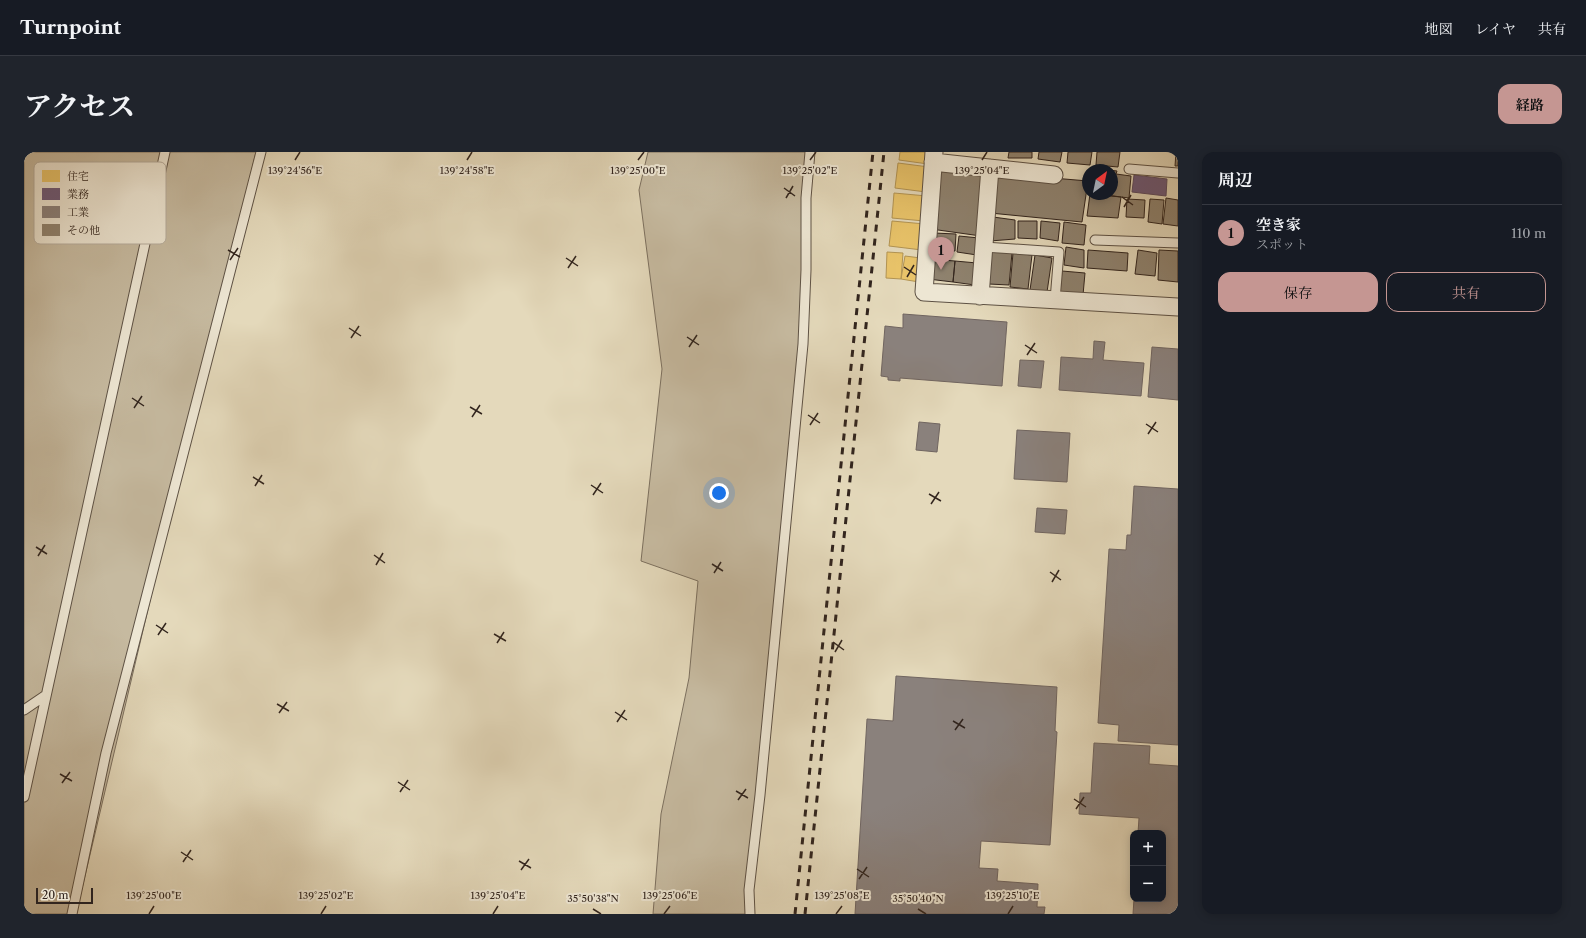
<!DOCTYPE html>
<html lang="ja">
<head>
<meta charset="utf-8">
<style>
  body { margin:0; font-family:"Libre Caslon Text","Noto Serif JP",serif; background:#20242c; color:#f1f3f6 }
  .controls { position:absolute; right:12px; bottom:12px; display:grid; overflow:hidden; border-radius:8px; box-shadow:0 2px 10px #0003 }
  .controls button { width:36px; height:36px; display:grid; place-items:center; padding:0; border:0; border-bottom:1px solid #363941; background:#171b24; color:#f1f3f6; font:20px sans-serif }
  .compass { position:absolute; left:1058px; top:12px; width:36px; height:36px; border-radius:50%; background:#171b24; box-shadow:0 2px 10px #0003; rotate:33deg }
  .scale { position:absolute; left:12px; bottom:10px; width:57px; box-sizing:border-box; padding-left:4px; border:2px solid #32251e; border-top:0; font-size:11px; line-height:14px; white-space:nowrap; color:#32251e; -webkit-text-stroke:3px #ede6d3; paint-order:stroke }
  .you { position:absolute; left:695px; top:341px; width:14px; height:14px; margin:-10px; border:3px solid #fff; border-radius:50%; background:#1a73e8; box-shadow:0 0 0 6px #1a73e833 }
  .badge { display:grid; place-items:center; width:26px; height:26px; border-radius:50%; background:#c59692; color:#111; font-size:13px; font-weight:700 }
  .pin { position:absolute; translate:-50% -33px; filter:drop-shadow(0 1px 2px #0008) }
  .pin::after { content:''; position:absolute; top:21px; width:14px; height:12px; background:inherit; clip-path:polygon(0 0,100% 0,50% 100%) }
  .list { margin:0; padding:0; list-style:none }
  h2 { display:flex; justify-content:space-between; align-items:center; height:52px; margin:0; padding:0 16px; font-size:17px }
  h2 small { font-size:13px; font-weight:400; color:#9ea1a6 }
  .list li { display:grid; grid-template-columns:26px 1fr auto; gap:12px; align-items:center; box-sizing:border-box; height:56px; padding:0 16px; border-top:1px solid #363941 }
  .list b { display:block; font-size:15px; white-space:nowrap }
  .list p { margin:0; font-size:13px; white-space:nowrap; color:#9ea1a6 }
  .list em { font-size:13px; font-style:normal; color:#9ea1a6 }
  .actions { display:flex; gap:8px; padding:12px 16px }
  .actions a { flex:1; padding:9px 0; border:1px solid #c59692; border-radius:12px; text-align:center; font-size:14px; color:#c59692 }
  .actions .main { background:#c59692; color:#111 }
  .map { position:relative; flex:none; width:1154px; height:762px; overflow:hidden; border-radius:12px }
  header { display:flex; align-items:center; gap:24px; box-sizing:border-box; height:56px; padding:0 20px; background:#171b24; border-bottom:1px solid #363941 }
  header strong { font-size:19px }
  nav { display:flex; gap:22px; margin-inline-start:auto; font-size:14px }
  .intro { display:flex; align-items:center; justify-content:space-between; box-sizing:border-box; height:96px; padding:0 24px }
  h1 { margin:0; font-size:28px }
  .button { padding:10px 18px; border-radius:12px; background:#c59692; color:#111; font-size:14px; font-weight:700 }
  main { display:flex; gap:24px; padding:0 24px }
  aside { flex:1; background:#171b24; border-radius:12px; box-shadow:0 2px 10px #0003 }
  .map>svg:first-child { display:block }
</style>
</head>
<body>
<header>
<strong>Turnpoint</strong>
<nav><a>地図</a><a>レイヤ</a><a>共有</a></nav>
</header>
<div class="intro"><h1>アクセス</h1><a class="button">経路</a></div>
<main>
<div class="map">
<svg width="1154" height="762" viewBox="0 0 1154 762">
  <rect width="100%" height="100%" fill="#e4d9bb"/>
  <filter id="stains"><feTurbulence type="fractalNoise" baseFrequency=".005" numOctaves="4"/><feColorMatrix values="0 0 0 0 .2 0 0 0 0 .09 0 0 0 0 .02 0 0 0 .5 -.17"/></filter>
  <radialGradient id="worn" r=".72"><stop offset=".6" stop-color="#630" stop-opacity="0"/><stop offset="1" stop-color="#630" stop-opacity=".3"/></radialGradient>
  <!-- green -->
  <path fill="#c6baa0" stroke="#7c705f" d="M 0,0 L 232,0 L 52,762 L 0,762 Z
    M 624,0 L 783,0 L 772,272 L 726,762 L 629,762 L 637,662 L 665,526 L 674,429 L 617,409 L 638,217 L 615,38 Z"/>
  <!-- homes -->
  <path fill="#e9c46a" stroke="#b29453" d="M 876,0 L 906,0 L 904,12 L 875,8 Z
    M 874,11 L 905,15 L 902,40 L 871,36 Z
    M 870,41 L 903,44 L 900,69 L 868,66 Z
    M 868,69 L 901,72 L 898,98 L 865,94 Z
    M 863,100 L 879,101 L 877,127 L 862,126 Z
    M 881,104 L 897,106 L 895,130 L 877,127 Z"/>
  <!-- offices -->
  <path fill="#6d597a" stroke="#5b495e" d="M 1110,23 L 1143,27 L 1142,44 L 1108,40 Z"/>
  <!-- industry -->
  <path fill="#8a817c" stroke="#706560" d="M 879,162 L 983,170 L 978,234 L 876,226 L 876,229 L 864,228 L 864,225 L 857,224 L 861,174 L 879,176 Z
    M 1070,189 L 1081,190 L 1079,208 L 1120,211 L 1117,244 L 1035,238 L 1037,205 L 1069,207 Z
    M 1128,195 L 1154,197 L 1154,248 L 1124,245 Z
    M 996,208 L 1020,209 L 1017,236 L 994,234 Z
    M 895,270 L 916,272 L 913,300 L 892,298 Z
    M 993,278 L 1046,281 L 1043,330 L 990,327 Z
    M 1110,334 L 1154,337 L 1154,593 L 1094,589 L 1095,573 L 1074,571 L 1085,397 L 1102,398 L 1103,383 L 1107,383 Z
    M 1013,356 L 1043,358 L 1041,382 L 1011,380 Z
    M 872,524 L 1033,535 L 1031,579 L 1033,580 L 1026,693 L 957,689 L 955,716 L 974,717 L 973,729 L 1014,732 L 1013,755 L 1021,755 L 1020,762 L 831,762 L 843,567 L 869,569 Z
    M 1070,591 L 1126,594 L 1125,612 L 1154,614 L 1154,762 L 1109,762 L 1110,747 L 1139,747 L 1139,681 L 1114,681 L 1115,666 L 1055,662 L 1056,641 L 1067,641 Z"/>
  <!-- building -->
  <path fill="#8f8370" stroke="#32251e" d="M 985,0 L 1008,0 L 1008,6 L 984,6 Z
    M 1015,0 L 1038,0 L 1036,10 L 1014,7 Z
    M 1044,0 L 1068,0 L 1066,13 L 1043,11 Z
    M 1073,0 L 1096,0 L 1094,15 L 1072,13 Z
    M 1152,0 L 1154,0 L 1154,14 L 1151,14 Z
    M 912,12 L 963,18 L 957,84 L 907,77 Z
    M 1070,16 L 1093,19 L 1092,22 L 1107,24 L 1105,46 L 1074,42 L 1088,42 L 1088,18 L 1069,18 Z
    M 970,21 L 1064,29 L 1058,70 L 966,61 Z
    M 1066,42 L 1097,45 L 1094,66 L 1063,64 Z
    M 1142,46 L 1154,48 L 1154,74 L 1139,72 Z
    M 1103,47 L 1121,48 L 1120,66 L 1102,65 Z
    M 1126,47 L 1140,48 L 1138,72 L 1124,70 Z
    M 969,65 L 991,68 L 991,87 L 966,89 Z
    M 994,69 L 1013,69 L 1013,87 L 994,86 Z
    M 1017,69 L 1036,71 L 1034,89 L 1016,86 Z
    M 1040,70 L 1062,73 L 1060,93 L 1038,91 Z
    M 910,81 L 932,82 L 931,99 L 909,98 Z
    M 935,84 L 955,86 L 953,103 L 933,100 Z
    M 1042,95 L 1060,98 L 1060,116 L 1040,113 Z
    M 1064,98 L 1104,101 L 1103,119 L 1063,116 Z
    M 1114,98 L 1133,101 L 1131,124 L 1111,122 Z
    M 1135,98 L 1154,99 L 1154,130 L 1134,128 Z
    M 967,99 L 988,101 L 985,133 L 965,132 Z
    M 989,101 L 1008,103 L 1004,137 L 986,135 Z
    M 1011,103 L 1028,106 L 1023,140 L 1006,138 Z
    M 905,107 L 931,109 L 929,130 L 904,127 Z
    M 931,109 L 953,111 L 951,133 L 929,130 Z
    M 1038,119 L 1061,121 L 1059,143 L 1036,141 Z"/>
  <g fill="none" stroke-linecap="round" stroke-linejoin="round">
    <defs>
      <path id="lane" d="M 1105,17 L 1154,21
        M 1071,88 L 1154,91
        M 960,95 L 1035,100 L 1031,148
        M 0,558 L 22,543
        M 0,645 L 141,0
        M 48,762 L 82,601 L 237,0
        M 726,762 L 725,738 L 736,643 L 779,192 L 782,118 L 782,46 L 786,0"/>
      <path id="street" d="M 910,0 L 900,140 L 1154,155
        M 909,10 L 1030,23
        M 956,144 L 966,16"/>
    </defs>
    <!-- lane casing -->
    <use href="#lane" stroke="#5e5245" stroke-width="11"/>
    <!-- street casing -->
    <use href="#street" stroke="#5e5245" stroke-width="19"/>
    <!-- lane -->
    <use href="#lane" stroke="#ede6d3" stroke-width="9"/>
    <!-- street -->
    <use href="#street" stroke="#ede6d3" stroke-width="17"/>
    <!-- rail -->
    <path stroke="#32251e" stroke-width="3" stroke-dasharray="7 7" stroke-linecap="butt" d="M 771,762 L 849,0
      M 781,762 L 860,0"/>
  </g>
  <!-- ticks -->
  <path fill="none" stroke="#32251e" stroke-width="1.5" d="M 271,8 L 276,0M 443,8 L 448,0M 614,8 L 620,0M 786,8 L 792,0M 958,8 L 963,0M 760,36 L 771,44M 1098,45 L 1109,53M 762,46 L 769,34M 1100,55 L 1107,43M 204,98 L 216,105M 542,106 L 554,114M 206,108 L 214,96M 880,115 L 892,123M 544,116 L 552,104M 883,125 L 890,113M 325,176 L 337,184M 663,185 L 675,193M 327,186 L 335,174M 1001,193 L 1013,201M 665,195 L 673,183M 1003,203 L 1011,191M 108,246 L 120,254M 446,255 L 458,262M 110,256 L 118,244M 784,263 L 796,271M 448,265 L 456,253M 1122,272 L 1134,280M 786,273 L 794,261M 1124,282 L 1132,270M 229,325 L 240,332M 567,333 L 579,341M 231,334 L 238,323M 905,342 L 917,349M 569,343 L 577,331M 907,352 L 915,340M 12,395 L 23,402M 350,403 L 361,411M 14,404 L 21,393M 688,412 L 699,419M 352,413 L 359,401M 1026,420 L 1037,428M 690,421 L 697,410M 1028,430 L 1035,418M 132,473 L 144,481M 470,482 L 482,489M 134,483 L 142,471M 809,490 L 820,498M 473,491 L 480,480M 811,500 L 818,488M 253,552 L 265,559M 591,560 L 603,568M 255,561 L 263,550M 929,569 L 941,576M 593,570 L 601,558M 931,578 L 939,567M 36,622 L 48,629M 374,630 L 386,638M 38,631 L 46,620M 712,639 L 724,646M 376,640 L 384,628M 1050,647 L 1062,655M 714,648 L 722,637M 1052,657 L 1060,645M 157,700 L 169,708M 495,709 L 507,716M 159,710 L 167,698M 833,717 L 845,725M 497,718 L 505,707M 835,727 L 843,715M 569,757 L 577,762M 894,757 L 902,762M 125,762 L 130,754M 297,762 L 302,754M 469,762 L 474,754M 640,762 L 646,754M 812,762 L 818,754M 984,762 L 989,754"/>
  <!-- legend -->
  <rect x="10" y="10" width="132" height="82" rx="6" fill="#ede6d3" stroke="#b5ac9d" stroke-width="1"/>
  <rect x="18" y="18" width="18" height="12" fill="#e9c46a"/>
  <rect x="18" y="36" width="18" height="12" fill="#6d597a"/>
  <rect x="18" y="54" width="18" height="12" fill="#8a817c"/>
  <rect x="18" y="72" width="18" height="12" fill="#8f8370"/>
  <g font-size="11" fill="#32251e">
    <text x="43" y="28">住宅</text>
    <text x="43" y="46">業務</text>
    <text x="43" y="64">工業</text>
    <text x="43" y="82">その他</text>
  </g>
  <g font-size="10" text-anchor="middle" fill="#32251e" stroke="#ede6d3" stroke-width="4" stroke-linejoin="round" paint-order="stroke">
    <text x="271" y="22">139°24'56"E</text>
    <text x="443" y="22">139°24'58"E</text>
    <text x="614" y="22">139°25'00"E</text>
    <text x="786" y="22">139°25'02"E</text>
    <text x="958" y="22">139°25'04"E</text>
    <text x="130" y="747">139°25'00"E</text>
    <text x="302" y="747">139°25'02"E</text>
    <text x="474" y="747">139°25'04"E</text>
    <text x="646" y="747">139°25'06"E</text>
    <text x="818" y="747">139°25'08"E</text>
    <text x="989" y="747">139°25'10"E</text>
    <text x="569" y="750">35°50'38"N</text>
    <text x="894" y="750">35°50'40"N</text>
  </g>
  <rect width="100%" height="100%" filter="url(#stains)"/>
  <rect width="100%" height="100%" fill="url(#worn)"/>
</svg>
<div class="controls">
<button>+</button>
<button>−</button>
</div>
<svg class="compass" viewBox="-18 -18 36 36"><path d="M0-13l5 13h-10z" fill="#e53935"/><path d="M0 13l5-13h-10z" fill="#9ea1a6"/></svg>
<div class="scale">20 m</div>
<div class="you"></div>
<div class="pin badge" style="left:917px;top:118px">1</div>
</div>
<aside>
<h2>周辺<small></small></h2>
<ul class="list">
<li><span class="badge">1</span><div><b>空き家</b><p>スポット</p></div><em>110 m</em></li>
</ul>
<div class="actions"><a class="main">保存</a><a>共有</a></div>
</aside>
</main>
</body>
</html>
